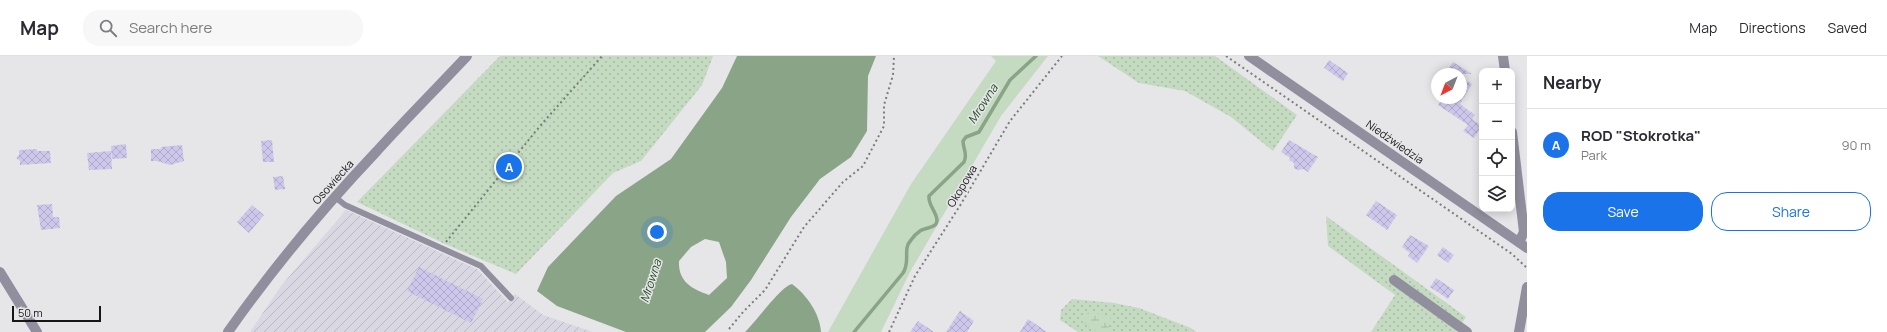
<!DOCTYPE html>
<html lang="en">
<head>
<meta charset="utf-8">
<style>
  body { margin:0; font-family:Manrope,sans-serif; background:#f7f7f7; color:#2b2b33 }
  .controls { position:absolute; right:12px; top:12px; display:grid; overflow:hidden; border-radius:8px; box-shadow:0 2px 10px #0003 }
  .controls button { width:36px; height:36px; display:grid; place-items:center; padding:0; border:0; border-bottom:1px solid #e1e1e2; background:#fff; color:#2b2b33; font:20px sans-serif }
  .compass { position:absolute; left:1431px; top:12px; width:36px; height:36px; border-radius:50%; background:#fff; box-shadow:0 2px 10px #0003; rotate:222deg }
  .scale { position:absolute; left:12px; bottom:10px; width:89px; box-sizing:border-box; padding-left:4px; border:2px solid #161617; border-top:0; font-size:11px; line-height:14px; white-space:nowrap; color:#161617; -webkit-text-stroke:3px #e6e6e9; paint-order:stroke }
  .you { position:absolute; left:657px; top:176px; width:14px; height:14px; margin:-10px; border:3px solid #fff; border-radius:50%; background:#1a73e8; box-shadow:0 0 0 6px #1a73e833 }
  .badge { display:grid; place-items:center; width:26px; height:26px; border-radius:50%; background:#1a73e8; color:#fff; font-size:13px; font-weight:700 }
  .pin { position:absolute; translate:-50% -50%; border:2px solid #fff; box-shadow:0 1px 4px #0006 }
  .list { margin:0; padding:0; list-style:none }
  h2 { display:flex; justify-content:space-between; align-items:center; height:52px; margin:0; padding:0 16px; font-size:17px }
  h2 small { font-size:13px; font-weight:400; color:#7c7c81 }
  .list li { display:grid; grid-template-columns:26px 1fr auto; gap:12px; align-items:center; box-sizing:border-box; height:72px; padding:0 16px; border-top:1px solid #e1e1e2 }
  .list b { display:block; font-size:15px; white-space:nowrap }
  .list p { margin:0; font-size:13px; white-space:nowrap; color:#7c7c81 }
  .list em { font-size:13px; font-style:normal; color:#7c7c81 }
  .actions { display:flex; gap:8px; padding:12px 16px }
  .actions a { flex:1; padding:9px 0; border:1px solid #1a73e8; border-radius:16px; text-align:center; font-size:14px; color:#1a73e8 }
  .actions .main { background:#1a73e8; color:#fff }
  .icon { flex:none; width:22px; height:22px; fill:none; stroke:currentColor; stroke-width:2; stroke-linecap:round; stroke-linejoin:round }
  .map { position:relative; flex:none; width:1527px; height:276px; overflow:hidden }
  header { display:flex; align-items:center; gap:24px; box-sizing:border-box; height:56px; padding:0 20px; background:#fff; border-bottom:1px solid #e1e1e2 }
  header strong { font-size:19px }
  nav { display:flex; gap:22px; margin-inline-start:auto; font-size:14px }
  .search { width:280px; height:36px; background:#f7f7f7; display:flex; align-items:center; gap:10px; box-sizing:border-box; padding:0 14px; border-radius:16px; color:#7c7c81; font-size:15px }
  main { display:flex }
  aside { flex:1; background:#fff }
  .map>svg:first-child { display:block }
</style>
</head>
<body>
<header>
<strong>Map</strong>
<div class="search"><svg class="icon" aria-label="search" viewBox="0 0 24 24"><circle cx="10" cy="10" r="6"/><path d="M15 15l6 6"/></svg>Search here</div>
<nav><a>Map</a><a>Directions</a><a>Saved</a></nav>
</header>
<main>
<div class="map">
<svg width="1527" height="276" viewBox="0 0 1527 276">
  <defs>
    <pattern id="industrial-furrows" width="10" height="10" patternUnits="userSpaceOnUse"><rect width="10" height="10" fill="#d9d8e2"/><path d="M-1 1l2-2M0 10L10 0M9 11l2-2" fill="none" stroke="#bab9c1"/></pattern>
    <pattern id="grass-dots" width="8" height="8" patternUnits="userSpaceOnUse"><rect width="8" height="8" fill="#c4dbc1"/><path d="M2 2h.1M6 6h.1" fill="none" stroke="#a8bba5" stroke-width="1.8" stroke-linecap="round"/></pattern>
    <pattern id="wetland-marsh" width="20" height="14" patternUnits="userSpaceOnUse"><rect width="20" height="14" fill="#c4dbc1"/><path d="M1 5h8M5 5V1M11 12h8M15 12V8" fill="none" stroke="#a8bba5"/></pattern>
    <pattern id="building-cross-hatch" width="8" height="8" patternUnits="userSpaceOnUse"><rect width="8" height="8" fill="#cdc8eb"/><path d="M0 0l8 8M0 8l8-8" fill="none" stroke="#afabc9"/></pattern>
  </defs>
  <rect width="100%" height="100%" fill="#e6e6e9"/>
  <!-- industrial -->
  <path fill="url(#industrial-furrows)" d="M 346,154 L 477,213 L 508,246 L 515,238 L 543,259 L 593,276 L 250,276 L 281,230 Z"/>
  <!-- grass -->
  <path fill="url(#grass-dots)" d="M 500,0 L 713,0 L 702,29 L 641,105 L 613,117 L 516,218 L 445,188 L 357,146 Z
    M 1098,0 L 1215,0 L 1297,59 L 1273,95 L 1231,61 L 1185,35 L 1139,27 Z
    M 1326,160 L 1466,261 L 1456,276 L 1371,276 L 1395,239 L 1328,190 Z
    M 1072,243 L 1114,247 L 1139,252 L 1191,272 L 1196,276 L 1078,276 L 1060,264 L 1061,254 Z"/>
  <!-- wetland -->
  <path fill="url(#wetland-marsh)" d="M 1090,256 L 1111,260 L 1108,273 L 1114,276 C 1093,276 1092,276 1079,261 Z"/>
  <!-- park -->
  <path fill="#c4dbc1" d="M 991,0 L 1048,0 L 1001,60 L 910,216 L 881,276 L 828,276 L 911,128 L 996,5 Z"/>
  <!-- water -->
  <path fill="#8aa488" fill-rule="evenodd" d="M 737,0 L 876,0 L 868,20 L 867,75 L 851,101 L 820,123 L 791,161 L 751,224 L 731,251 L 705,276 L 626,276 L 557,250 L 537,235 L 548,211 L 616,140 L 671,103 L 722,32 ZM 705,183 L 719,186 L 726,206 L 727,222 L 709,239 C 692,233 678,226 679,205 L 691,191 Z
    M 792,228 C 807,239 820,258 821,276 L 745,276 C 756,266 781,230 792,228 Z"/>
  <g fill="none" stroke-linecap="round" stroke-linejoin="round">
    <!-- stream -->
    <path stroke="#8aa488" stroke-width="3.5" d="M 854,276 L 903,217 C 911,204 902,194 911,184 C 913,181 917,177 920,175 C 925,171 937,173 937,164 C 936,155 928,149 929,140 L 964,106 C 968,98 963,93 963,85 L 966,81 L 979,76 L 1010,24 L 1036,0"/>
  </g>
  <!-- building -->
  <path fill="url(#building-cross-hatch)" d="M 1329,4 L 1348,17 L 1343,25 L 1324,12 Z
    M 1453,6 L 1472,18 L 1445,18 Z
    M 1461,21 L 1472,28 L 1460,48 L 1475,59 L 1472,63 L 1482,70 L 1474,82 L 1463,75 L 1468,69 L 1438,49 L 1443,42 L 1461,42 Z
    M 272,84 L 274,106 L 263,106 L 261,85 Z
    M 1289,84 L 1318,101 L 1308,116 L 1303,113 L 1298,114 L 1294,112 L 1294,107 L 1289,104 L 1290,102 L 1281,96 Z
    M 126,88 L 127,102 L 112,103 L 111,90 Z
    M 182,89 L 184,105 L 170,109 L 157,105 L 151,105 L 151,93 L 161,93 L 161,91 Z
    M 37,93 L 37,95 L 50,95 L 51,107 L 20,109 L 20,105 L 16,102 L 19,99 L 19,94 Z
    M 111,95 L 112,113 L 89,114 L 87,97 Z
    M 283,120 L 285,133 L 275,134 L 273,121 Z
    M 1376,145 L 1397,159 L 1387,174 L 1366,159 Z
    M 52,148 L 53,161 L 59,161 L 60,172 L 41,174 L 37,149 Z
    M 252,149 L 264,159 L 249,177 L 237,166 Z
    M 1410,179 L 1429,190 L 1417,207 L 1408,200 L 1410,197 L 1402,191 Z
    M 1443,191 L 1454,199 L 1448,207 L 1437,199 Z
    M 419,211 L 483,243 L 471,267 L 407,235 Z
    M 1436,222 L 1454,234 L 1448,243 L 1430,231 Z
    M 960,255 L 974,265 L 967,276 L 946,276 Z
    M 1028,263 L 1034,267 L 1047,276 L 1020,276 Z
    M 918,265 L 934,276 L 910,276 Z"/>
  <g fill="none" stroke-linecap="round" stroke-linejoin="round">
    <!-- path -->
    <path stroke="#7c7c7e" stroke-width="2" stroke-dasharray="2 3" stroke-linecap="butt" d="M 1226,0 L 1512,198 L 1527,212
      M 446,186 L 540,70 L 602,0
      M 729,273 L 743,256 L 765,234 L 804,171 L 843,126 L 863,110 L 884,70 L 884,49 L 893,19 L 894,0
      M 889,276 L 915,220 L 961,148 L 1010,65 L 1062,0"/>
    <!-- service -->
    <path stroke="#918f9e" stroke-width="6" d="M 335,141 L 345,149 L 481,210 L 511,242"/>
    <!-- minor -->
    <path stroke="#918f9e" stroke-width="10" d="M 1503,0 L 1505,15
      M 1512,76 L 1524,176 L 1519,186
      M 0,216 L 37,276
      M 1394,224 L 1467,276
      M 1519,276 L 1527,231"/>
    <!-- tertiary -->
    <path stroke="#918f9e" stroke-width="10" d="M 1249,0 L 1527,192
      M 228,276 C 273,212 323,152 377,95 C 406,63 437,32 467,0"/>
  </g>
  <g text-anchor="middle" stroke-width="3" stroke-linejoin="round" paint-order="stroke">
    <!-- street labels -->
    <g font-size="11" fill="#161617" stroke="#e6e6e9">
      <text transform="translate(1395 86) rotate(35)" y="4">Niedźwiedzia</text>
      <text transform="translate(333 126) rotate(-48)" y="4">Osowiecka</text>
      <text transform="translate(962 130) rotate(-59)" y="4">Okopowa</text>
    </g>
    <!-- water labels -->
    <g font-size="12" font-style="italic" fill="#274d25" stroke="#e6e6e9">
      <text transform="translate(983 48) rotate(-57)" y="4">Mrowna</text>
      <text transform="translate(651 225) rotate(-72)" y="4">Mrowna</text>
    </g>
  </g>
</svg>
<div class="controls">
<button>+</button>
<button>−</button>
<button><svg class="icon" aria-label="locate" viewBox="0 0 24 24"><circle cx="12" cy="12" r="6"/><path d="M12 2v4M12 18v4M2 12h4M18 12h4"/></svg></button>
<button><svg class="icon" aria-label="layers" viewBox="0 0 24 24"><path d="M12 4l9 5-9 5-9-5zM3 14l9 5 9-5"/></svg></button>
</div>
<svg class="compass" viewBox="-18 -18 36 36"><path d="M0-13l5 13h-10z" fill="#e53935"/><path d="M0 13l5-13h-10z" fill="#7c7c81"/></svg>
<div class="scale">50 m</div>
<div class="you"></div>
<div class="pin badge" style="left:509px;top:111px">A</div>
</div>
<aside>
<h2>Nearby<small></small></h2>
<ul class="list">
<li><span class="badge">A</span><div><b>ROD &quot;Stokrotka&quot;</b><p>Park</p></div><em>90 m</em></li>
</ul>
<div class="actions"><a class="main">Save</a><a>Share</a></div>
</aside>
</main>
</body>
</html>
